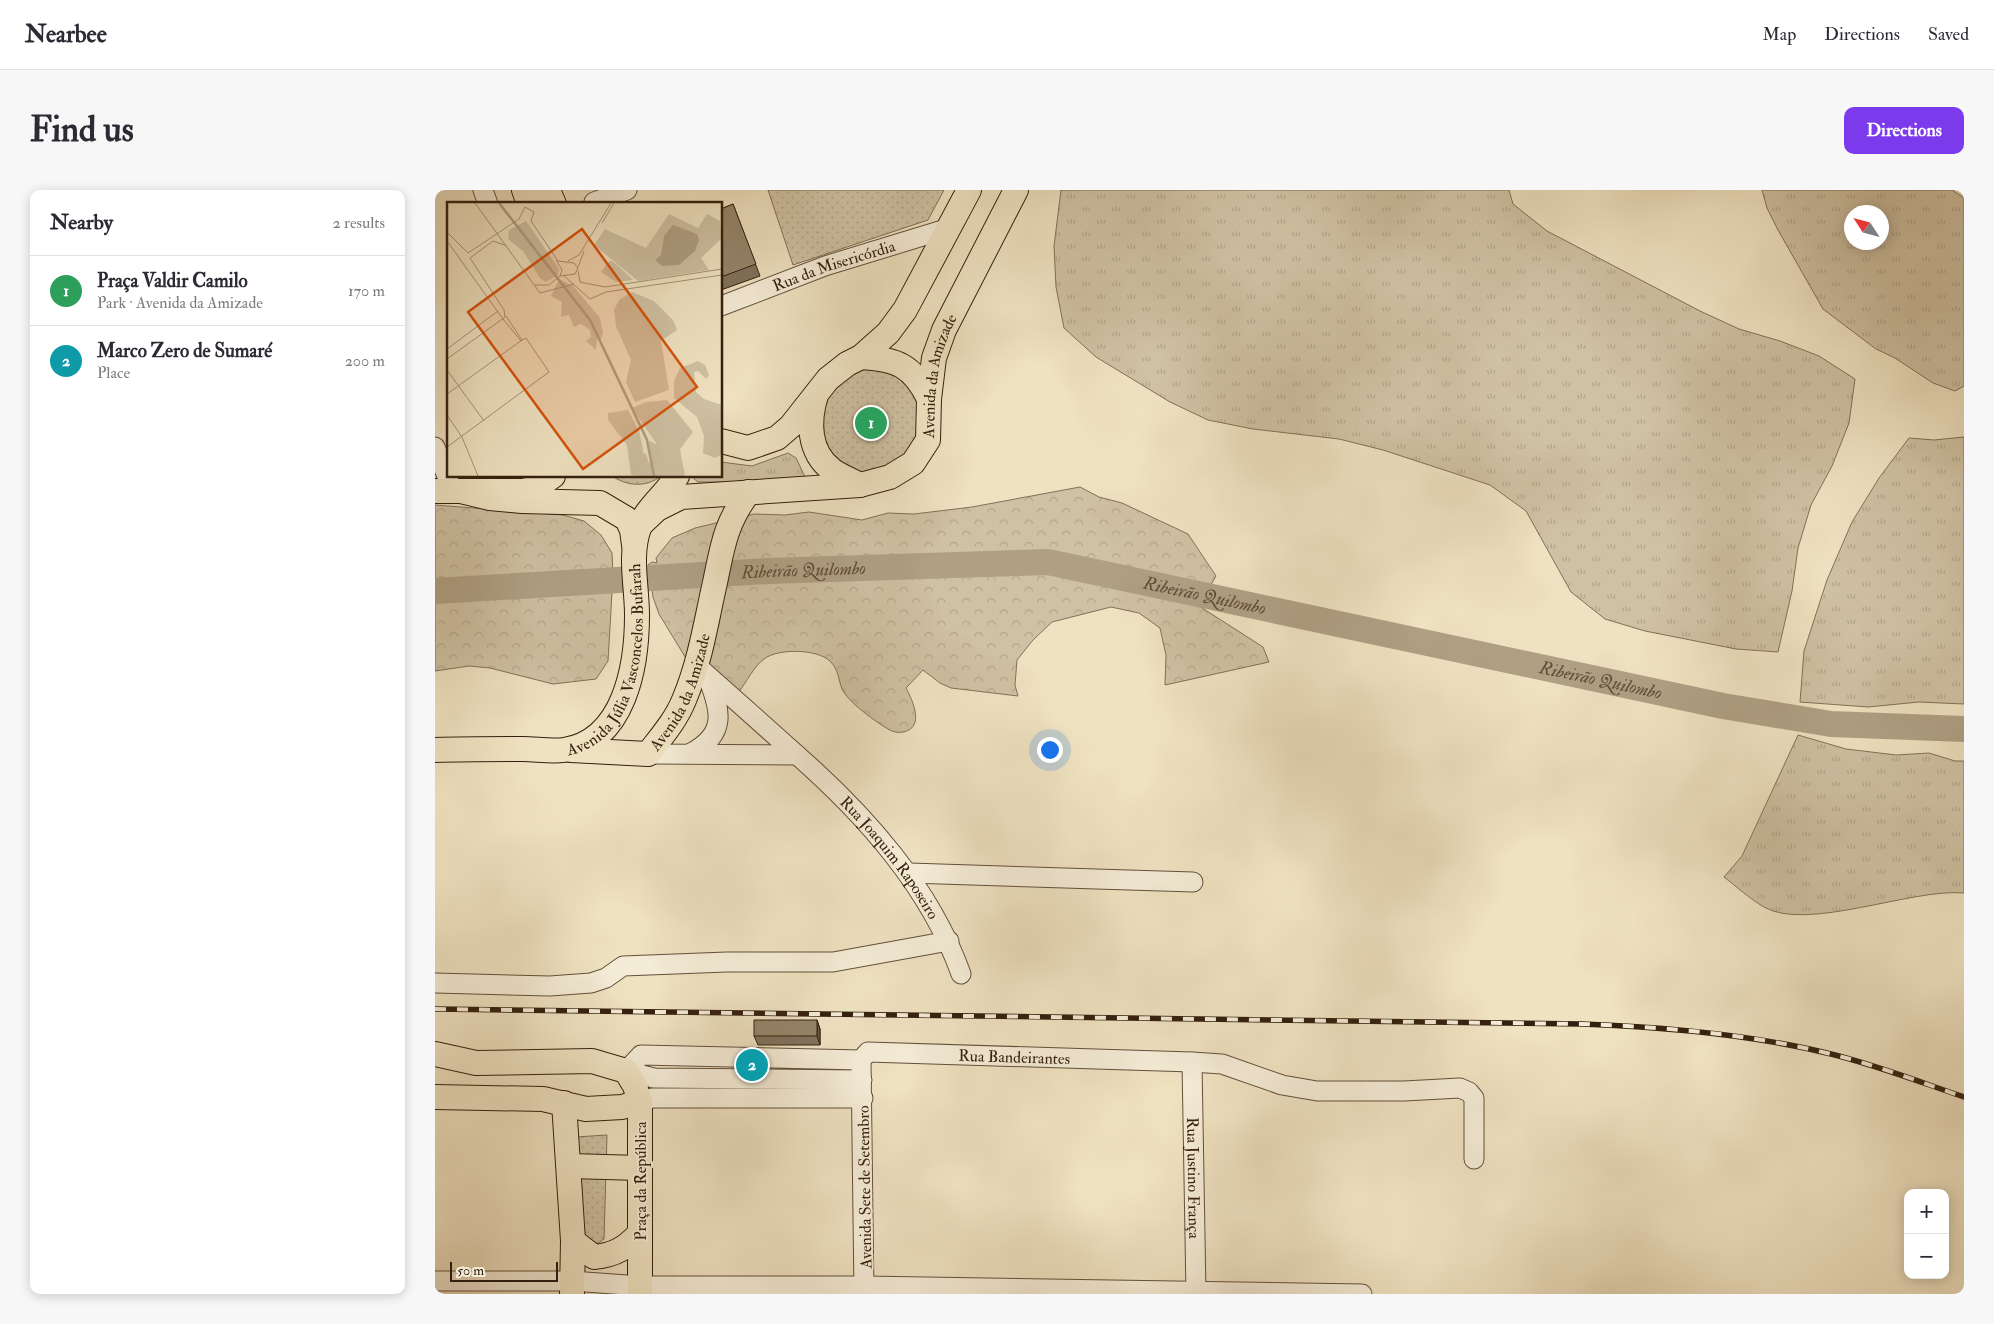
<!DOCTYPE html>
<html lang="en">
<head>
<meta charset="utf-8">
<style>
  body { margin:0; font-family:"IM FELL Double Pica",serif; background:#f7f7f7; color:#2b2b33 }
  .controls { position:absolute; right:15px; bottom:15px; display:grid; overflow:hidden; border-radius:10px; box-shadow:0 2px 12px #0003 }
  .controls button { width:45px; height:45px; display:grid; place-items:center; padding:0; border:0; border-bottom:1px solid #e1e1e2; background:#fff; color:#2b2b33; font:25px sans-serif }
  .compass { position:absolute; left:1409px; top:15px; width:45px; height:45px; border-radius:50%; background:#fff; box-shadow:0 2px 12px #0003; rotate:306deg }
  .scale { position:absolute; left:15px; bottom:12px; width:108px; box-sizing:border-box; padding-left:5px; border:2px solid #34200e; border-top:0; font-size:14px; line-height:18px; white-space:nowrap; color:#34200e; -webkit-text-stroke:4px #f5ecd7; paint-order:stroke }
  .you { position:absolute; left:614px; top:559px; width:18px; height:18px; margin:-12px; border:4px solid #fff; border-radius:50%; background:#1a73e8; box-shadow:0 0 0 8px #1a73e833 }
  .badge { display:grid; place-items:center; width:32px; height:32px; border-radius:50%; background:#7c3aed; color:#fff; font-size:16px; font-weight:700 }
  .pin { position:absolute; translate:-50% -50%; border:2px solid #fff; box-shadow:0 1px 5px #0006 }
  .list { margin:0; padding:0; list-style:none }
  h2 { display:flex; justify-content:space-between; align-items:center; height:65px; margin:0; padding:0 20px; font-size:21px }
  h2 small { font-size:16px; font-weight:400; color:#7c7c81 }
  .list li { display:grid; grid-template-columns:32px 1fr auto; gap:15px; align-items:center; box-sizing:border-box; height:70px; padding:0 20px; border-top:1px solid #e1e1e2 }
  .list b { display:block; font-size:19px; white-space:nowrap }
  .list p { margin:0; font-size:16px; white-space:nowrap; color:#7c7c81 }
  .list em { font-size:16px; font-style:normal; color:#7c7c81 }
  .map { position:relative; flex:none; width:1529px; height:1104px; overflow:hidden; border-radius:10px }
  header { display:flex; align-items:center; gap:30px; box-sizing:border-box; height:70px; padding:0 25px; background:#fff; border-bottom:1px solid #e1e1e2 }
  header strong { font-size:24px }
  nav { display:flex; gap:28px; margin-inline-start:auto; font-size:18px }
  .intro { display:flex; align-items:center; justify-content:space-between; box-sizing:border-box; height:120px; padding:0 30px }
  h1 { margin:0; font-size:35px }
  .button { padding:12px 22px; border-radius:10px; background:#7c3aed; color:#fff; font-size:18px; font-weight:700 }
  main { display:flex; gap:30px; padding:0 30px }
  aside { flex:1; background:#fff; border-radius:10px; box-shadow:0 2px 12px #0003 }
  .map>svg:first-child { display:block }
</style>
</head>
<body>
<header>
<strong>Nearbee</strong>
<nav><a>Map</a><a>Directions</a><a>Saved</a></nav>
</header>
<div class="intro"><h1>Find us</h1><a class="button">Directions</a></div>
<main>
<aside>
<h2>Nearby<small>2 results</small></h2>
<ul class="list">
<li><span class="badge" style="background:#2e9e5b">1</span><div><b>Praça Valdir Camilo</b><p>Park · Avenida da Amizade</p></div><em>170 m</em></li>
<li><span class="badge" style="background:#0f9aa8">2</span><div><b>Marco Zero de Sumaré</b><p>Place</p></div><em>200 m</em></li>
</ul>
</aside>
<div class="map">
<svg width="1529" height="1104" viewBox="0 0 1529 1104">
  <defs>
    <pattern id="grass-tufts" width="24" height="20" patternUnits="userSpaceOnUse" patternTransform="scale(1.25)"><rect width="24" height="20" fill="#cfc1a3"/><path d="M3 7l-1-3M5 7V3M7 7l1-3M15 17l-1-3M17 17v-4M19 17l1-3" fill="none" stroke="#b2a68b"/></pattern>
    <pattern id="forest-crowns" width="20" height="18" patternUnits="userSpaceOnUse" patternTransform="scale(1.25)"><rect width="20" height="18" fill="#cfc1a3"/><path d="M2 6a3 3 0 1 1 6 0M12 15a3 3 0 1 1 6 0" fill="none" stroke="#b2a68b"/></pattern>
    <pattern id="park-dots" width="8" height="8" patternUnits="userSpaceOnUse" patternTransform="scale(1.25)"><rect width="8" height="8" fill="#cfc1a3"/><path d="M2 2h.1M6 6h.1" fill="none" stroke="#b2a68b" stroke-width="1.8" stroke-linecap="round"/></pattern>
  </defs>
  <rect width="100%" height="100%" fill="#efe2c1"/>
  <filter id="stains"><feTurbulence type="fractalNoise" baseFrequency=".004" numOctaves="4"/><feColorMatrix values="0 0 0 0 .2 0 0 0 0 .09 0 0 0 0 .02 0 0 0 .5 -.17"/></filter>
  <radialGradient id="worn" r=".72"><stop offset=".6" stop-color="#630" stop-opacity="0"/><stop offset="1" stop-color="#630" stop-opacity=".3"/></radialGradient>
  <!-- grass -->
  <path fill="url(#grass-tufts)" stroke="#827058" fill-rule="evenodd" d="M 626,0 L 1074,0 L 1078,14 L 1112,41 L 1265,121 L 1304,139 L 1345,151 L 1384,166 L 1420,189 L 1414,233 L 1397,276 L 1376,315 L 1363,358 L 1357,401 L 1343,462 L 1301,459 L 1210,441 L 1170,429 L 1136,402 L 1091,321 L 1055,295 L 948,260 L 904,249 L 818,239 L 773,230 L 735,212 L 661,167 L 629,138 L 621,97 L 619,56 Z
    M 1327,0 L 1517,0 L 1529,8 L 1529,196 L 1520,201 L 1498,193 L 1460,168 L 1441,159 L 1388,119 L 1343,40 L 1332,18 ZM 1446,22 L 1446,52 L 1416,52 L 1416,22 Z
    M 1529,247 L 1529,514 L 1484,512 L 1433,517 L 1365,512 L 1369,461 L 1392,390 L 1417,332 L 1444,288 L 1474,248 L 1499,250 Z
    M 353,263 L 361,268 L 370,287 L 361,292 L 263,292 L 258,288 L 258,286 L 286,286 L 286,272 L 317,276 Z
    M 1363,545 L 1411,559 L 1461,565 L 1494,563 L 1520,571 L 1529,571 L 1529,703 C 1477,698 1372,742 1329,717 C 1315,709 1302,697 1289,687 L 1307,666 Z"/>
  <!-- forest -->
  <path fill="url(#forest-crowns)" stroke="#827058" d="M 645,297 L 664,307 L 687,313 L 753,344 L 781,386 L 764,416 L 828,457 L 834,472 L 730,495 L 731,465 L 725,438 L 704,423 L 676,417 L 617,432 L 598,450 L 582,470 L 580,495 L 583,506 L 516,498 L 505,493 L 488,480 L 471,498 C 478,511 490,538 468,542 C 462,543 458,542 453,539 C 441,532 413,512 407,499 C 403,489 404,480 395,471 C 382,459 343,458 329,469 C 319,476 311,493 303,503 L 263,488 L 224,424 L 218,407 L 213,375 L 217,372 L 222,373 L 221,368 L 237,348 L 260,338 L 319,324 L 350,325 L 374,322 L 427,330 L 453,323 L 479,324 L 537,317 Z
    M 0,315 L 128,325 L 149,331 L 166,345 L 177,363 L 178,385 L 173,471 L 161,489 L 118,494 L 55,478 L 34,476 L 0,481 Z"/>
  <!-- park -->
  <path fill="url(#park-dots)" stroke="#827058" d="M 333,0 L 509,0 L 493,30 L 358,75 Z
    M384 231a52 52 0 1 1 104 0a52 52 0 1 1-104 0Z
    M 177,286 L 226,286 C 211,298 192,296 177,286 Z
    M 172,945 L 169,1049 L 156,1058 L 147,1055 L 140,947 Z"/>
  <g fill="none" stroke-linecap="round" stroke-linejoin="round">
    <!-- river -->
    <path stroke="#afa084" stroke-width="26" id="s1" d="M 0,401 L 333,381 L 613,372 L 1288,516 L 1396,534 L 1529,539"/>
    <defs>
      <g id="minor">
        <path d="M 48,0 L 53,14"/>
        <path d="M 159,12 L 192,0"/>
        <path id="s2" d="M 286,116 L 390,76 L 514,38"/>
        <path d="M 0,257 L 18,301"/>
        <path d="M 256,563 C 292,544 286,521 273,488"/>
        <path d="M 213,564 L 362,565 L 261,475"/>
        <path id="s3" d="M 362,565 C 430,625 495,697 526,784"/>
        <path d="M 474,683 L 758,692"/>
        <path d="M 0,793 L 115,796 L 156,793 L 171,788 L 188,776 L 292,772 L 398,772 L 514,751"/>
        <path d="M 426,870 L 206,865 L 191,881 L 219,888 L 427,890"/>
        <path id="s4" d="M 757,872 L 761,1104"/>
        <path d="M 205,912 L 217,908 L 428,908"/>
        <path d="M 0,1091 L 137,1091 L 205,1096 L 430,1096 L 927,1104"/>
        <path id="s5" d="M 429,1104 L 426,870 L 433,862 L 757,872 L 787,874 L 847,895 L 882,901 L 969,901 L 1025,898 L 1034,902 L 1039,908 L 1039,969"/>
      </g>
      <g id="major">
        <path d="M 89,0 L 94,14"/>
        <path d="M 113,0 L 119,14"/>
        <path d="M 426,167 C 461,169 478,175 494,209"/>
        <path d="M 381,205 C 373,231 373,262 397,280 C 405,286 416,290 425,295"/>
        <path d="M 286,251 L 313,258 L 342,248 L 356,236 L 393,189 L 412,174 L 426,167 L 453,143 L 470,120 L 534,0"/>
        <path d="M 0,301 L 88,301 L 101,298 L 118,286"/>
        <path d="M 26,301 L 55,308 L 87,311 L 165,313 L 192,329 L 197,340 L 199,355"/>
        <path id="s6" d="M 204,336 L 222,319 L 246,307 L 425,295 L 455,287 L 478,273 L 493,250 L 494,209 L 499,168 L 509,140 L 581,0"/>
        <path id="s7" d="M 0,560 C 29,559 58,559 88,559 C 101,559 116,562 129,560 C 190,551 202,475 202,425 C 202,396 194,366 204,338 C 211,318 231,304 242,286"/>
        <path id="s8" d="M 136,560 L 213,564 C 226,547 241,530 249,510 C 263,477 270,440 277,406 C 287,364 287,337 314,302"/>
        <path d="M 0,864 L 41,873 L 157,871 L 191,881 L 200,896 L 205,912 L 205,1104"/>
        <path d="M 0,907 L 108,909 L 151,919 L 187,917 L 205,912"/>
        <path d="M 129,913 L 138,1051 L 137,1104"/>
        <path d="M 135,976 L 205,978"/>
        <path d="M 138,1051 L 159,1067 C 180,1065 191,1058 205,1043"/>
      </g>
    </defs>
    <!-- minor casing -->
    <use href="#minor" stroke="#63503b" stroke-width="21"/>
    <!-- major casing -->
    <use href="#major" stroke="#34200e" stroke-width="26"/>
    <!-- minor -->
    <use href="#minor" stroke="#f5ecd7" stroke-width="19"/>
    <!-- major -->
    <use href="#major" stroke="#efe2c1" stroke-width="24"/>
    <defs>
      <path id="rail" d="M 0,819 L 1147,834 C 1230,837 1315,844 1396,864 C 1441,875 1485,892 1529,907"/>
    </defs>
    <!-- rail casing -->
    <use href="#rail" stroke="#34200e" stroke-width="5.5"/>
    <!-- rail -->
    <use href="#rail" stroke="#f5ecd7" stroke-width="4" stroke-dasharray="11" stroke-linecap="butt"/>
  </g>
  <!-- wall -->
  <path fill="#80725c" stroke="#34200e" d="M 298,14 L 325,86 L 286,100 L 286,19 Z
    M 382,830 L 385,839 L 385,855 L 323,855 L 319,846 Z"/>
  <!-- shaded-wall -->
  <path fill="#685d4b" stroke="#34200e" d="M 382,830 L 385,839 L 385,855 L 382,846 Z"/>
  <!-- building -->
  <path fill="#95856b" stroke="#34200e" d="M 298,14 L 321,74 L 286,87 L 286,19 Z
    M 319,830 L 382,830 L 382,846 L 319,846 Z"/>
  <g text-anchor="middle" stroke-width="4" stroke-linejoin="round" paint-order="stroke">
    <!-- street labels -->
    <g font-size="16" fill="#34200e" stroke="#f5ecd7">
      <text dy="6" stroke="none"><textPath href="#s2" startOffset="120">Rua da Misericórdia</textPath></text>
      <text dy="6" stroke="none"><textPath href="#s6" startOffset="382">Avenida da Amizade</textPath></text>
      <text dy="6" stroke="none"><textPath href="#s7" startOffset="240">Avenida Júlia Vasconcelos Bufarah</textPath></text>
      <text dy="6" stroke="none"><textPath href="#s8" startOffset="148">Avenida da Amizade</textPath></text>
      <text dy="6" stroke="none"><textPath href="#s3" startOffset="139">Rua Joaquim Raposeiro</textPath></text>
      <text dy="6" stroke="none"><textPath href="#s5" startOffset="391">Rua Bandeirantes</textPath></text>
      <text dy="6" stroke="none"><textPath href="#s4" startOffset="116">Rua Justino França</textPath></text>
      <text transform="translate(205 991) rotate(-90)" y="6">Praça da República</text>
      <text transform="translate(429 997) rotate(-91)" y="6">Avenida Sete de Setembro</text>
    </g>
    <!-- water labels -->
    <g font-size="18" font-style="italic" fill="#5f4d37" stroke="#f5ecd7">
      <text dy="6" stroke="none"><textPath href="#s1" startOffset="369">Ribeirão Quilombo</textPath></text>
      <text dy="6" stroke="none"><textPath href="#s1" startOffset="774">Ribeirão Quilombo</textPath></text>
      <text dy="6" stroke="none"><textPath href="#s1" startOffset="1179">Ribeirão Quilombo</textPath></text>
    </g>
  </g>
  <!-- overview -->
  <g transform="translate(12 12)">
    <rect width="275" height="275" fill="#efe2c1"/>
    <path d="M 185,90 L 207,99 L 226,118 L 230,128 L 214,139 L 222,188 L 188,200 L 179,180 L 184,158 L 169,124 L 167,108 L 172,98 ZM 251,159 L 258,163 L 262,173 L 259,177 L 251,169 L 247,170 L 249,190 L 257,197 L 275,203 L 275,252 L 268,256 L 256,251 L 257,234 L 250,215 L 227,196 L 227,179 L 233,166 ZM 220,198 L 246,230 L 233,247 L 238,274 L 212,274 L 209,241 L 185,206 L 199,200 ZM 181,208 L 192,229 L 196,247 L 193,274 L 184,273 L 180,243 L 161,218 L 161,211 Z" fill="#cfc1a3"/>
    <path d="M 79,19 L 112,67 L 111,73 L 99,80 L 93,76 L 76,49 L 61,37 L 62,28 ZM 112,77 L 126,84 L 153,116 L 156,131 L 154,137 L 150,137 L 149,148 L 139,139 L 144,135 L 143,128 L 134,122 L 127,125 L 122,113 L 114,115 L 115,100 L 104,94 ZM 203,239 L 210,243 L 212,274 L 194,274 L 189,271 L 194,250 L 199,252 L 202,261 L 205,260 L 200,242 Z" fill="#cfc1a3"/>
    <path d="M 222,12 L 251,26 L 260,12 L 273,19 L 274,37 L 254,56 L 262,68 L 191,79 L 147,43 L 158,27 L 199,46 ZM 163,58 L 169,62 L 186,78 L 169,80 L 154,70 Z" fill="#cfc1a3"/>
    <path d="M 226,23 L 250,32 L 252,38 L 248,49 L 232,63 L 215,64 L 208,58 L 214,53 L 217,34 Z" fill="#afa084"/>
    <path fill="none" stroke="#afa084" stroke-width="2.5" d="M 52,1 L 143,118 L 200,238 L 207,274"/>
    <path fill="none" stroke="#a49479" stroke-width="1" d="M 28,1 L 93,91 L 127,82M 84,19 L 111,59 L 127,61 L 131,66 L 128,72 L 113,74 L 102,83 L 88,83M 155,21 L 167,1M 0,30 L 21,51 L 72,17 L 78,5 L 87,10 L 84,19M 0,39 L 56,117M 109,58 L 115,68 L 113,74M 121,59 L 132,53 L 164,1M 131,65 L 137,49M 131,69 L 133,80 L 158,85 L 275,67M 116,73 L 143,97 L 159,90 L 275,73M 59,114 L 75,138M 56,117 L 74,139M 0,147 L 51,109M 0,157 L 58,115 L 57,108 L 23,56 L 46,39 L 60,44M 0,168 L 37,219M 0,192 L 75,138M 0,213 L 15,235 L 31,274M 0,245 L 102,170 L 79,136 L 75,138"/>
    <path fill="#d6530c" fill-opacity="0.15" stroke="#d6530c" stroke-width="2.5" d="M 135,27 L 250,185 L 136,267 L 21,110 Z"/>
    <rect width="275" height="275" fill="none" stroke="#34200e" stroke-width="2.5"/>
  </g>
  <rect width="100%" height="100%" filter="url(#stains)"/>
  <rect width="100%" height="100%" fill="url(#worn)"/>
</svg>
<div class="controls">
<button>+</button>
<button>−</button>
</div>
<svg class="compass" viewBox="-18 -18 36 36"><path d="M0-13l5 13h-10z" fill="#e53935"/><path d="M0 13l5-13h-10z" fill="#7c7c81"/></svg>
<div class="scale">50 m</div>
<div class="you"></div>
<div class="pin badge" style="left:436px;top:233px;background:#2e9e5b">1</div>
<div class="pin badge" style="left:317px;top:875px;background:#0f9aa8">2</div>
</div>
</main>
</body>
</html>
